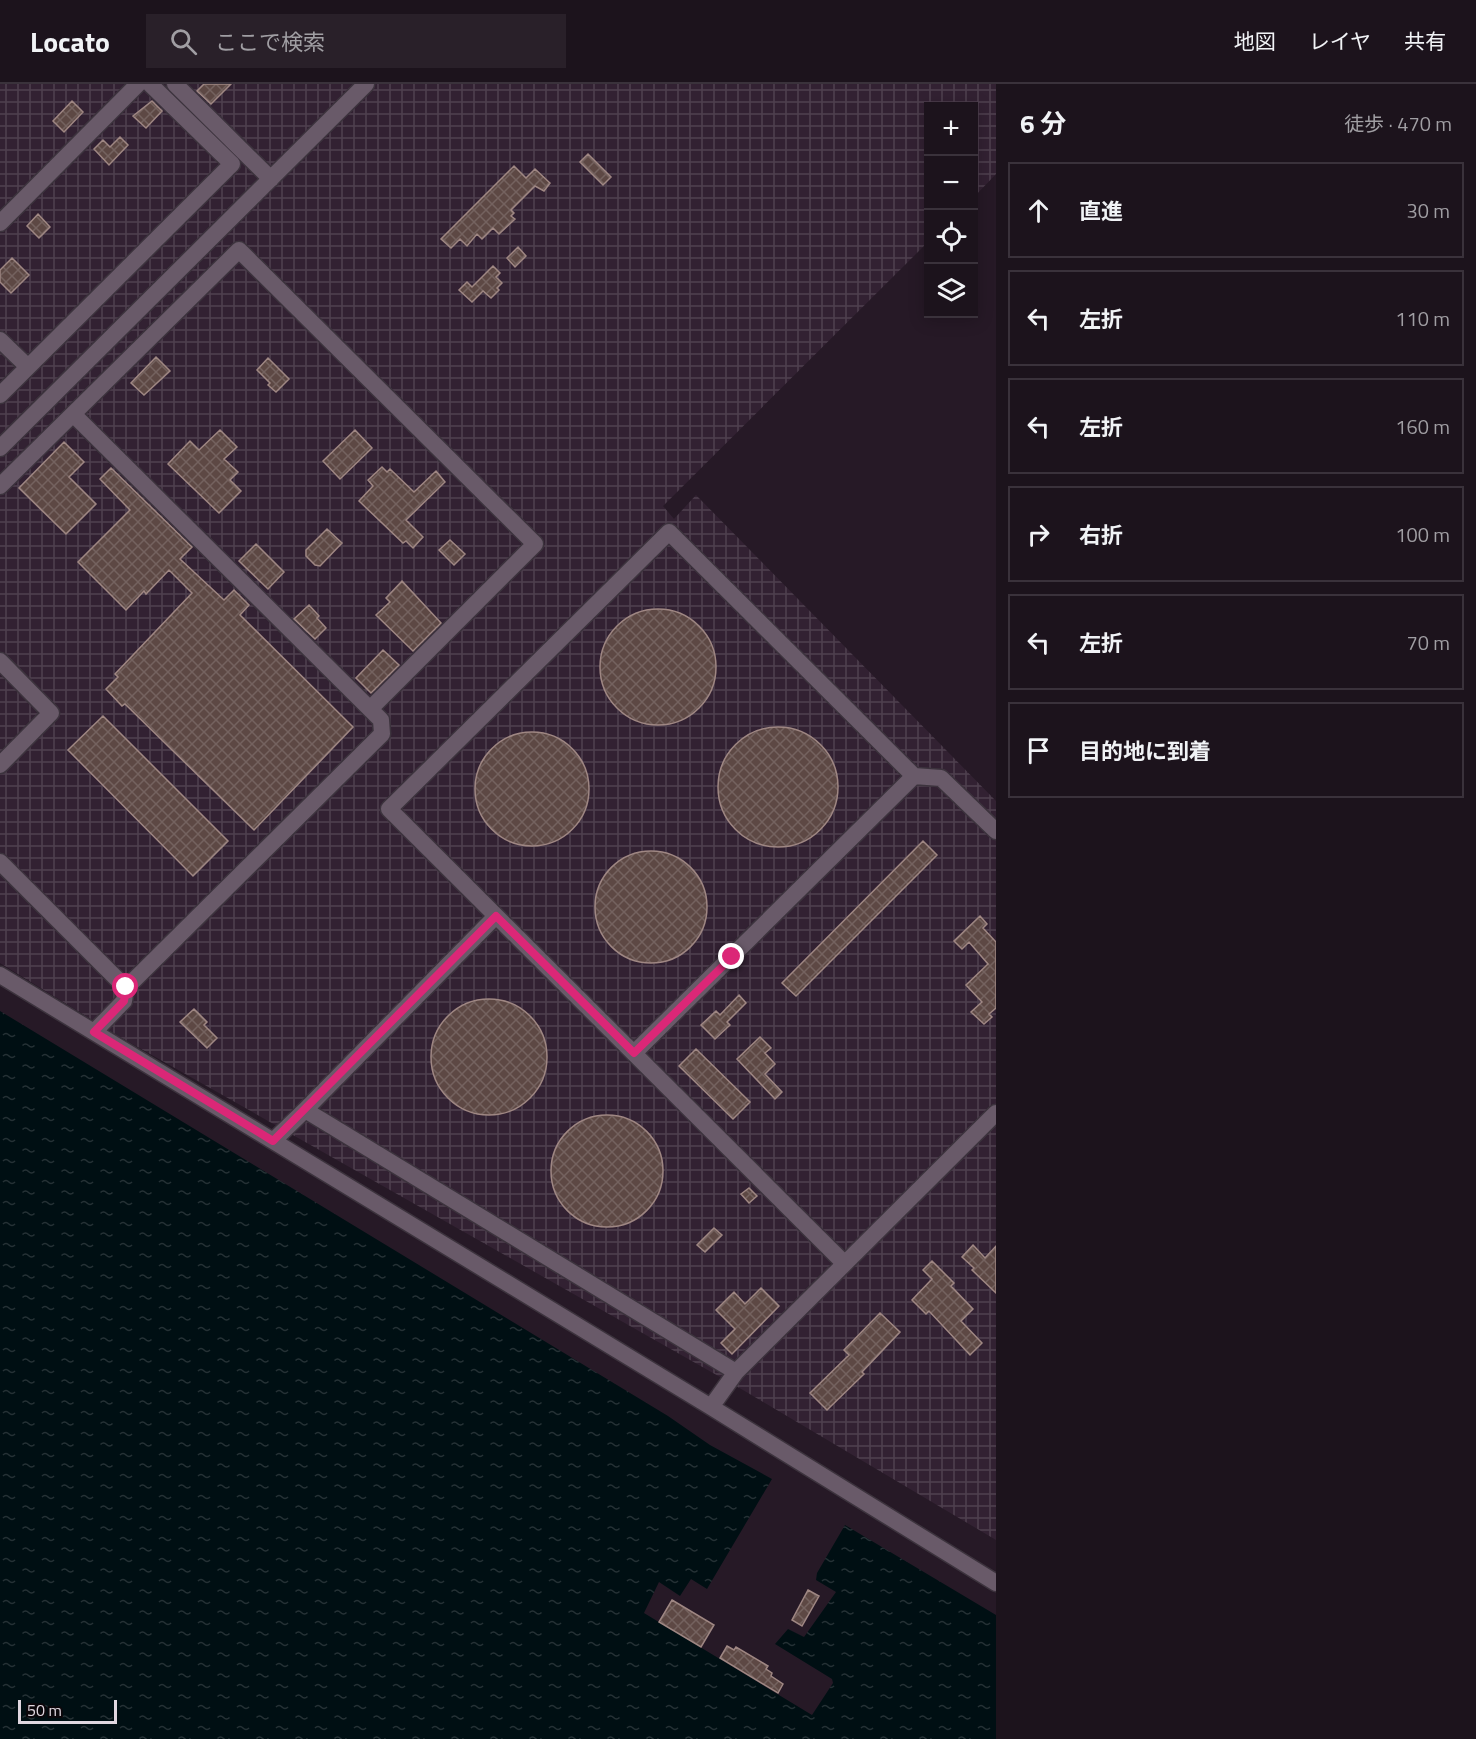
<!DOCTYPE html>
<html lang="ja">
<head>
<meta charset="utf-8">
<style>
  body { margin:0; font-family:"Titillium Web","Noto Sans JP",sans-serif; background:#292029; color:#f1f3f6 }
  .controls { position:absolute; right:18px; top:18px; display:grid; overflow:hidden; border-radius:0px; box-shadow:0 3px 15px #0003 }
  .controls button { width:54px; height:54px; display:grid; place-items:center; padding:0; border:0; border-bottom:2px solid #3a323b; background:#1c131c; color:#f1f3f6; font:30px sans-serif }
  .scale { position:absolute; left:18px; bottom:15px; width:99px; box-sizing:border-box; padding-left:6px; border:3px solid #e0d7e0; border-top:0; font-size:16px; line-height:21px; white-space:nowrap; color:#e0d7e0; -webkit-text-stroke:4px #0c070b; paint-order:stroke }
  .stop { position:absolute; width:18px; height:18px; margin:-14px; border:4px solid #db2777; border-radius:50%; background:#fff }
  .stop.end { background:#db2777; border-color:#fff; box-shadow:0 2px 6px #0008 }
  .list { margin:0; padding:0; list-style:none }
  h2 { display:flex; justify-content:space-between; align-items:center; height:78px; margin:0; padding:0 24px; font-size:26px }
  h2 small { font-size:20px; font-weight:400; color:#a09ea3 }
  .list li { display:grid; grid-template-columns:39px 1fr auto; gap:18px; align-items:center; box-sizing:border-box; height:96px; margin:0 12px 12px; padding:0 12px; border:2px solid #3a323b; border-radius:0px }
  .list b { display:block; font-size:22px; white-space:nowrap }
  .list em { font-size:20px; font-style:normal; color:#a09ea3 }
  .icon { flex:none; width:33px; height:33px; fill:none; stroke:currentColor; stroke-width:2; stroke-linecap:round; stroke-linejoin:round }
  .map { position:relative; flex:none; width:996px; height:1655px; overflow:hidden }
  header { display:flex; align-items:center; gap:36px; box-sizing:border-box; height:84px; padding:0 30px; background:#1c131c; border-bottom:2px solid #3a323b }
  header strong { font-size:28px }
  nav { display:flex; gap:33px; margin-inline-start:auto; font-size:21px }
  .search { width:420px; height:54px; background:#292029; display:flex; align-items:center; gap:15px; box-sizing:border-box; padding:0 21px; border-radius:0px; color:#a09ea3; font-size:22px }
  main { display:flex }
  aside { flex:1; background:#1c131c }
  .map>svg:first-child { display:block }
</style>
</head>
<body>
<header>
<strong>Locato</strong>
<div class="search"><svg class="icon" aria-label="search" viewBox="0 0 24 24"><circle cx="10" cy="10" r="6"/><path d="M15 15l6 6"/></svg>ここで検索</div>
<nav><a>地図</a><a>レイヤ</a><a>共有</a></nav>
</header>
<main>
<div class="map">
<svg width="996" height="1655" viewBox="0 0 996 1655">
  <defs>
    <pattern id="industrial-grid" width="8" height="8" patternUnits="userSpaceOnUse" patternTransform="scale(1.5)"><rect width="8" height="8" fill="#322132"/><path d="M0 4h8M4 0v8" fill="none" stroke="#4f404f"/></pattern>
    <pattern id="water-ripples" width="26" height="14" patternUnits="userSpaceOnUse" patternTransform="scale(1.5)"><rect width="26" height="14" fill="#000f13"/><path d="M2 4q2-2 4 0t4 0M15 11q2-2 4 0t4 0" fill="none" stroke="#253135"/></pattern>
    <pattern id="building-cross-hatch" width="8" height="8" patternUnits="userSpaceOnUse" patternTransform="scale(1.5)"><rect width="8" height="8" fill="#5d4844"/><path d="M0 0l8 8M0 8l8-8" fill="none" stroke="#74625f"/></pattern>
  </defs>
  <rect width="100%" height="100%" fill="#261926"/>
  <!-- industrial -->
  <path fill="url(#industrial-grid)" d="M 0,0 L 996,0 L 996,90 L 974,113 L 974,22 L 928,22 L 928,158 L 663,422 L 674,435 L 696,411 L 996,717 L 996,1456 L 743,1306 L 120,953 L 0,879 Z"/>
  <!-- water -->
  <path fill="url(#water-ripples)" d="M 0,927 L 668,1332 L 710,1361 L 772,1395 L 707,1505 L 691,1495 L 680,1512 L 659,1498 L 644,1529 L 812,1631 L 833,1599 L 832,1595 L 775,1560 L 788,1545 L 804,1553 L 836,1508 L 816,1496 L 817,1489 L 845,1441 L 996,1531 L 996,1655 L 0,1655 Z"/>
  <!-- building -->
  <path fill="url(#building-cross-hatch)" stroke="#9f8783" stroke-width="1.5" d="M 204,0 L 231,0 L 211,20 L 197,7 Z
    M 72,17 L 83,28 L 64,48 L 53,37 Z
    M 152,17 L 162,27 L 146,44 L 133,32 Z
    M 120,53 L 128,61 L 109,81 L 94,65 L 103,56 L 110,63 Z
    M 588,70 L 611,93 L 603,101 L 580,78 Z
    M 514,82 L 526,94 L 535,85 L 550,99 L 544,107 L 535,102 L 511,126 L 514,129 L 511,132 L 515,135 L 499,150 L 493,144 L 482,155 L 477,150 L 467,162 L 460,155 L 451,164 L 441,155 Z
    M 38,130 L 50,143 L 39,154 L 27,142 Z
    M 518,163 L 526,172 L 515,183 L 507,174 Z
    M 12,174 L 29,191 L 11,209 L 0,198 L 0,186 Z
    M 493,182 L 500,189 L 496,193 L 502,199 L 497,204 L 499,206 L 491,214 L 483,207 L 472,218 L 459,206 L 467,198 L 472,203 Z
    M 156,273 L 170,287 L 144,311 L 131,299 Z
    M 268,274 L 289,295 L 276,308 L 268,301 L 270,299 L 257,286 Z
    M 220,346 L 237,363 L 224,375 L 238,388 L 230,396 L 241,407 L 219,429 L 168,380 L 190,357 L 199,366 Z
    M 355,346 L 372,364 L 340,395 L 323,377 Z
    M 64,358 L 84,378 L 69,393 L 96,420 L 66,450 L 19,404 Z
    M 382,383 L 387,388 L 390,385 L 414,408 L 436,387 L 445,398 L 406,436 L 423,453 L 413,464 L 406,457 L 403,459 L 359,417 L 373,402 L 368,396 Z
    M 111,384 L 192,463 L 180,475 L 224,516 L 234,506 L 249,521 L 240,531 L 353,643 L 254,746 L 125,620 L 122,622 L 106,605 L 118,593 L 115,590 L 192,509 L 169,486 L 146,510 L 144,507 L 126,526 L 78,478 L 130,426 L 100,395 Z
    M 327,445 L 342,459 L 320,482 L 315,481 L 306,472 L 306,466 Z
    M 450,456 L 465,470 L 454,481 L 439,466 Z
    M 256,460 L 284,488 L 268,505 L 239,477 Z
    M 402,497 L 441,539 L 413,567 L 376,531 L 390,518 L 386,514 Z
    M 309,521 L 319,532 L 317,534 L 326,544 L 315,555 L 294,535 Z
    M600 583a58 58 0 1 1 116 0a58 58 0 1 1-116 0Z
    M 383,566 L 399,581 L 371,609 L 356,594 Z
    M 103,632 L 228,757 L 193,792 L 68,666 Z
    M718 703a60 60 0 1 1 120 0a60 60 0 1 1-120 0Z
    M475 705a57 57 0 1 1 114 0a57 57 0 1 1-114 0Z
    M 923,757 L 937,771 L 796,912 L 782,899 Z
    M595 823a56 56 0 1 1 112 0a56 56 0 1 1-112 0Z
    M 980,832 L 987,840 L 983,844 L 996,858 L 996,924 L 989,930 L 992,933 L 984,940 L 971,928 L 982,918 L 966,901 L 988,880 L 969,858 L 962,865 L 954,857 Z
    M 739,911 L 746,919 L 727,938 L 730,941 L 715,955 L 701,941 L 716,927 L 720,931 Z
    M431 973a58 58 0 1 1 116 0a58 58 0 1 1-116 0Z
    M 194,925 L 207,938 L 204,941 L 217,954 L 207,964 L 180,938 Z
    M 760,953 L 771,964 L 765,969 L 775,980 L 765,990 L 782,1008 L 775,1015 L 737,975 Z
    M 696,965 L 750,1018 L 733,1035 L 679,982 Z
    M551 1087a56 56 0 1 1 112 0a56 56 0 1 1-112 0Z
    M 749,1104 L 757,1112 L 749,1119 L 741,1110 Z
    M 714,1144 L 722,1151 L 705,1168 L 697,1161 Z
    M 973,1161 L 985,1174 L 996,1162 L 996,1209 L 972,1186 L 974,1184 L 962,1173 Z
    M 932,1177 L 954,1199 L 951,1202 L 973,1225 L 961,1237 L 982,1259 L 970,1271 L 929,1227 L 926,1230 L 912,1216 L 932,1195 L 923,1186 Z
    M 761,1204 L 779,1222 L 732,1270 L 721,1259 L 735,1245 L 716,1226 L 734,1208 L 745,1220 Z
    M 880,1229 L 900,1248 L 862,1288 L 864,1290 L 827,1326 L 810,1309 L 849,1271 L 844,1266 Z
    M 808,1506 L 819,1512 L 802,1542 L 792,1536 Z
    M 672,1516 L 714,1541 L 701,1563 L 659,1538 Z
    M 727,1562 L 734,1566 L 736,1563 L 768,1582 L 766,1585 L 772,1589 L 771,1592 L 783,1600 L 778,1609 L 720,1574 Z"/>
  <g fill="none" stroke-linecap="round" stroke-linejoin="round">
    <defs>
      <path id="minor" d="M 175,0 L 271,95
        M 0,139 L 138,0
        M 0,256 L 28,283
        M 0,311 L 232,80 L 150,0
        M 0,364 L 366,0
        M 0,402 L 239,166 L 535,460 L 370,625
        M 0,577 L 51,629 L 0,681
        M 0,778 L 126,904 L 382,650 L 381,636 L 73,330
        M 496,832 L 305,1026 L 736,1288
        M 0,891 L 711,1323 L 996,1499
        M 94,948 L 124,917 L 126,904
        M 634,969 L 914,692
        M 273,1057 L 305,1026
        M 844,1179 L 389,725 L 669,448 L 914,692 L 941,694 L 996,747
        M 711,1323 L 736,1288 L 996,1029"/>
    </defs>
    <!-- minor casing -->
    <use href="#minor" stroke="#3c333d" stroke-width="19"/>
    <!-- minor -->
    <use href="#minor" stroke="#695a69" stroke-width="16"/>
  </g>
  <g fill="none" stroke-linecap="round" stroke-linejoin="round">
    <!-- route -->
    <path stroke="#db2777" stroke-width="8" d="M 126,903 L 124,917 L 94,948 L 273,1057 L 496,832 L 634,969 L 732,873"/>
  </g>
</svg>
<div class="controls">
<button>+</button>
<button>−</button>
<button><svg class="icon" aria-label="locate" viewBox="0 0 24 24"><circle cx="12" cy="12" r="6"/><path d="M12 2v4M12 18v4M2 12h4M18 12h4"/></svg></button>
<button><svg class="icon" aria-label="layers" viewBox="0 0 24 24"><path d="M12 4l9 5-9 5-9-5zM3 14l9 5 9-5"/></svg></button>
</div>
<div class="scale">50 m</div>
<div class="stop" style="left:126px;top:903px"></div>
<div class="stop end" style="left:732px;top:873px"></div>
</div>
<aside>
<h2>6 分<small>徒歩 · 470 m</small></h2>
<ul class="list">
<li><svg class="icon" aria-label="ahead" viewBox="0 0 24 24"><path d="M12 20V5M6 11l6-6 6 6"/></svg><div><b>直進</b></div><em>30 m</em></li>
<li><svg class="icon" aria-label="left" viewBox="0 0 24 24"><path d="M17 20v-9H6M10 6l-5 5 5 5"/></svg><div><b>左折</b></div><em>110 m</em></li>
<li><svg class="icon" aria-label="left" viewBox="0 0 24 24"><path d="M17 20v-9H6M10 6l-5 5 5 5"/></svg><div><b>左折</b></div><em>160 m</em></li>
<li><svg class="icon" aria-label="right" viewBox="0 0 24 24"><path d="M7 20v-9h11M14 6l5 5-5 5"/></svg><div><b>右折</b></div><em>100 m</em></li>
<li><svg class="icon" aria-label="left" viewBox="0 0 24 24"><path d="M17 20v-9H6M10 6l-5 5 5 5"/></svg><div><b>左折</b></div><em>70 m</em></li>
<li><svg class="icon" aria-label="arrive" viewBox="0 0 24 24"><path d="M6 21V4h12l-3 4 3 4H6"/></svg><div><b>目的地に到着</b></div></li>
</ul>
</aside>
</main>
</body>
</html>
